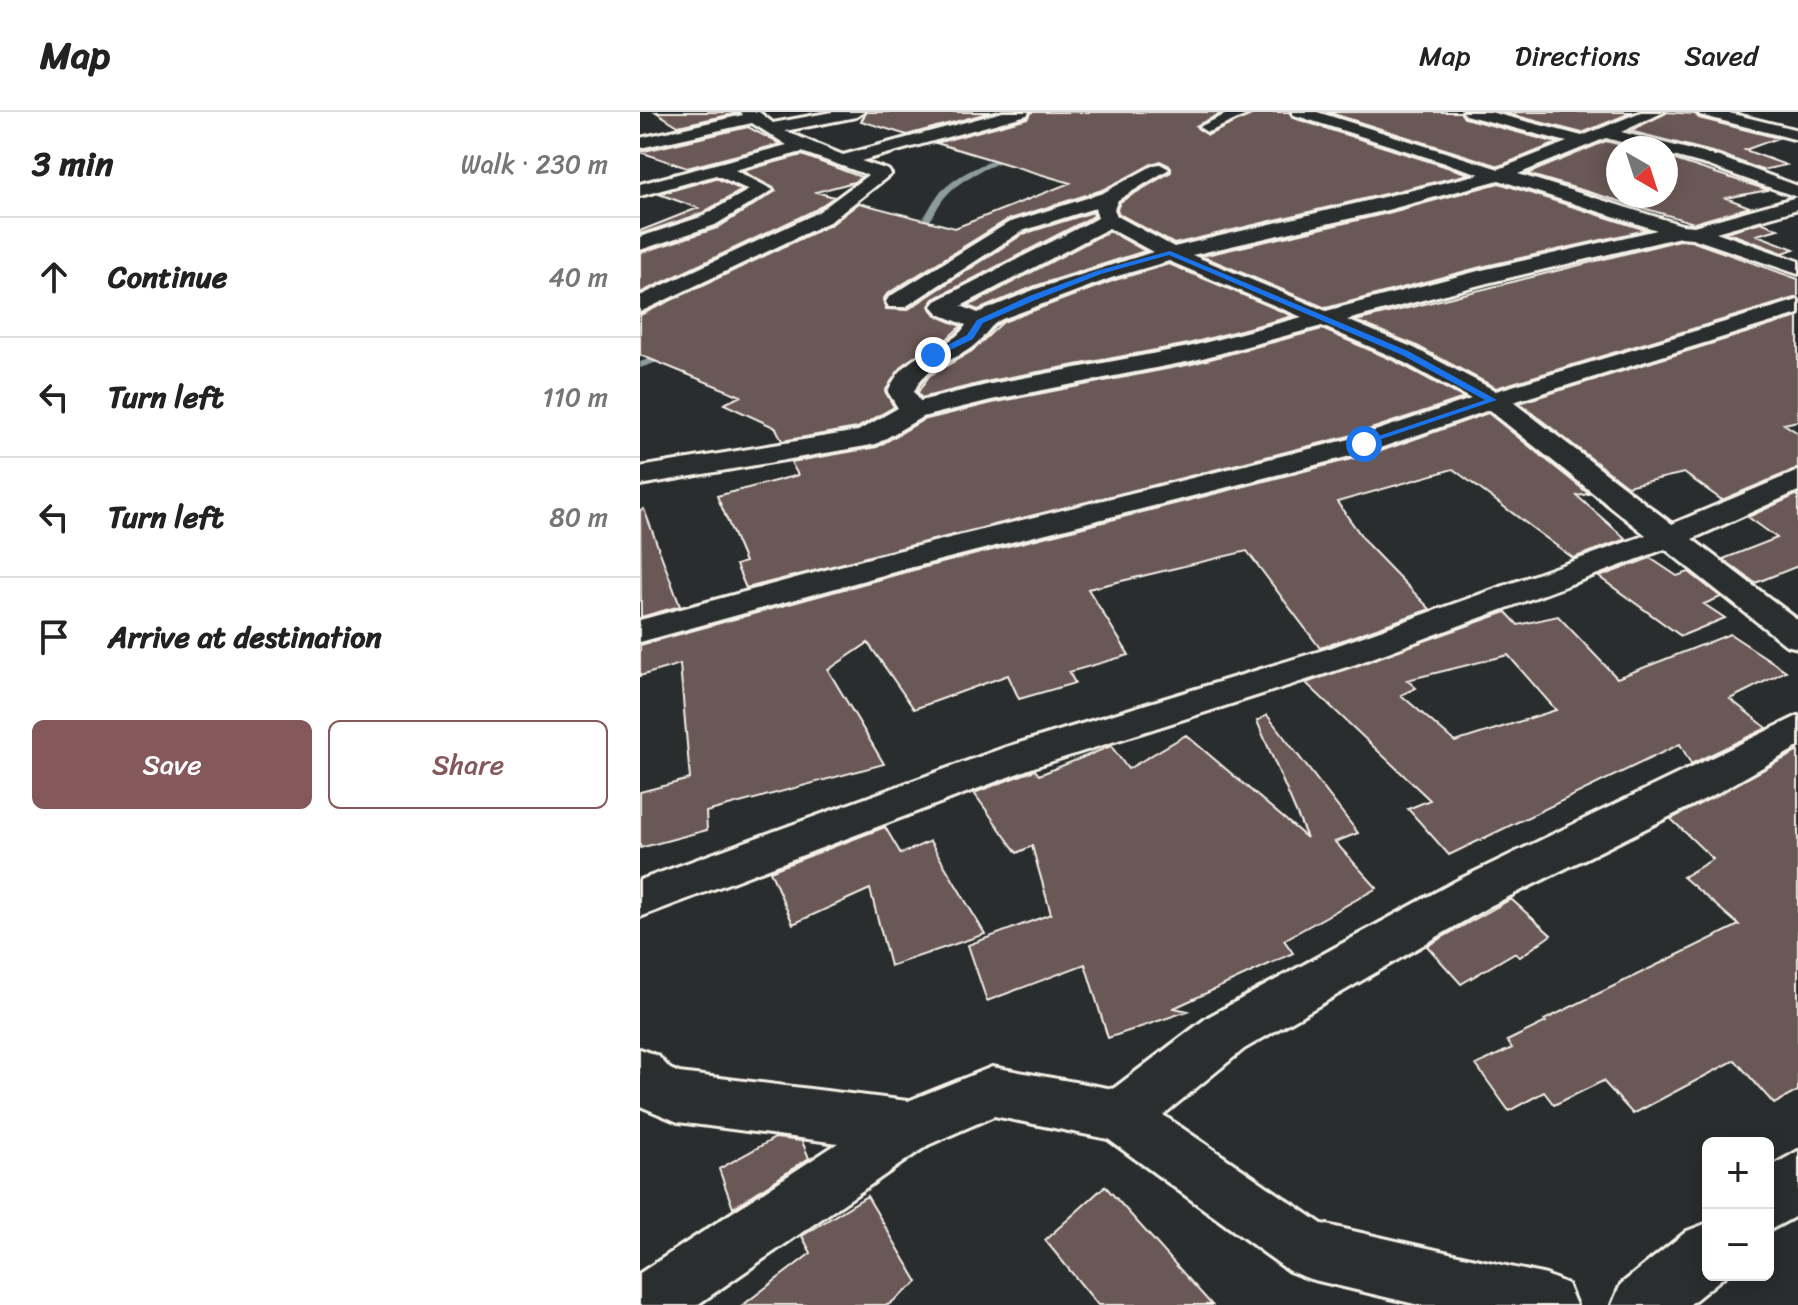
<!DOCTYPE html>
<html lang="en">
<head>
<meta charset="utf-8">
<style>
  body { margin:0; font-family:Sriracha,sans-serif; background:#f2f2f2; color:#222 }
  .controls { position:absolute; right:24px; bottom:24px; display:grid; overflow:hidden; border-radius:12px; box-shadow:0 4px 20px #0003 }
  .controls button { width:72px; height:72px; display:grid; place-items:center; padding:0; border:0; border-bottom:2px solid #e0e0e0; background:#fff; color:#222; font:40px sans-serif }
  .compass { position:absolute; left:966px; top:24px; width:72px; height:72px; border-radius:50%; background:#fff; box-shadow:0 4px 20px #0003; rotate:141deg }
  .stop { position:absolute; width:24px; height:24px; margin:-18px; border:6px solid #1a73e8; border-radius:50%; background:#fff }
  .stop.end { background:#1a73e8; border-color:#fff; box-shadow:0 2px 8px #0008 }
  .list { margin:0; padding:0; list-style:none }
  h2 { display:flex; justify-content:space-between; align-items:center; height:104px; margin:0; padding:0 32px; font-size:34px }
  h2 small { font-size:26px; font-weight:400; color:#767676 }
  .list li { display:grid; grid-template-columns:52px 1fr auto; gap:24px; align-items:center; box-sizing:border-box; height:120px; padding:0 32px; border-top:2px solid #e0e0e0 }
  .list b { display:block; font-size:30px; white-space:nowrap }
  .list em { font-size:26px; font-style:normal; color:#767676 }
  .actions { display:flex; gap:16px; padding:24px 32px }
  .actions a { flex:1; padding:18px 0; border:2px solid #85585c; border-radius:12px; text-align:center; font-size:28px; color:#85585c }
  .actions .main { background:#85585c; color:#fff }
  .icon { flex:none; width:44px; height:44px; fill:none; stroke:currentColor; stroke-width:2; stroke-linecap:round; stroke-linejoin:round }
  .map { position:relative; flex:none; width:1158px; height:1193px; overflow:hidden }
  header { display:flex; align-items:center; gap:48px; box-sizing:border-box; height:112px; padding:0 40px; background:#fff; border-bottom:2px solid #e0e0e0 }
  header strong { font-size:38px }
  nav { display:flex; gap:44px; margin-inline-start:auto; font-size:28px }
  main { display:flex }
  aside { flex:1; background:#fff }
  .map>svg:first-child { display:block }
</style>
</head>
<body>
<header>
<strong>Map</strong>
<nav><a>Map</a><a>Directions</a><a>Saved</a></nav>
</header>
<main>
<aside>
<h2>3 min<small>Walk · 230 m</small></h2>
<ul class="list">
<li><svg class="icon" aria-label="ahead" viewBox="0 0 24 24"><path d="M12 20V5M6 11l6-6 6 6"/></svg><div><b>Continue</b></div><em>40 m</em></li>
<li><svg class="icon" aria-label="left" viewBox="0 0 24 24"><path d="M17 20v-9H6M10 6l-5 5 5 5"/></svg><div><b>Turn left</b></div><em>110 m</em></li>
<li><svg class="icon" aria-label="left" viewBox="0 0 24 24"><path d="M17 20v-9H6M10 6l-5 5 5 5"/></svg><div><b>Turn left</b></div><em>80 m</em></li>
<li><svg class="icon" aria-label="arrive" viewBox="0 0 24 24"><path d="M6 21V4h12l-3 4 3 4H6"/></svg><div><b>Arrive at destination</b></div></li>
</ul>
<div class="actions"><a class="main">Save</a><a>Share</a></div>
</aside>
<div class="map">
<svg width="1158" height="1193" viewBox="0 0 1158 1193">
  <rect width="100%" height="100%" fill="#2a2d2e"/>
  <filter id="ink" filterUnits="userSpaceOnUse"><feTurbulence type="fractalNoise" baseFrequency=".0125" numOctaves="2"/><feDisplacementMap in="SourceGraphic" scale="16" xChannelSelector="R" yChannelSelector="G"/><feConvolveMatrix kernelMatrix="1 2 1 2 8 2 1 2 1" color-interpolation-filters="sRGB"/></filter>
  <g filter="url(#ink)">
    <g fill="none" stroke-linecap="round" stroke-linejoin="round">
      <!-- stream -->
      <path fill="#8c9c9b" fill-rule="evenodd" d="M 375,40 L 377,43 C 352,54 323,64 305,85 C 293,98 292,118 271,120 L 271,116 C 288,106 287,97 298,83 C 317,61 349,49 375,40 Z
        M 29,240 L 32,241 L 32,245 L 0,256 L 0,250 Z"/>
    </g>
    <!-- building -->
    <path fill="#6a5856" stroke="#f4f1e8" stroke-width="2" fill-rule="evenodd" d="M 16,0 L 98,0 L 98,1 L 38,14 Z
      M 227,0 L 351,0 L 267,23 L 221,9 Z
      M 392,0 L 584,0 L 556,14 L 568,23 L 616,0 L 649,0 L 653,6 L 829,62 L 534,132 L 479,102 L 477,97 L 480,90 L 531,60 L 530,54 L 520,49 L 462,78 L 367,108 L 247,182 L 243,188 L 246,197 L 267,198 L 383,122 L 453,100 L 454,104 L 294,187 L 289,194 L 297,204 L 321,214 L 307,227 L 265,251 L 245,279 L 254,295 L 217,316 L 142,329 L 136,316 L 84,292 L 101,284 L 0,243 L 0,203 L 192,112 L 219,91 L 315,116 L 430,71 L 296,31 L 388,6 Z
      M 687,0 L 820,0 L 824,6 L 917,31 L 859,54 Z
      M 862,0 L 993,0 L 942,21 Z
      M 1027,0 L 1055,2 L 1059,6 L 1138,26 L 1105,38 L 1146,53 L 1122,58 L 1080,42 L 990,19 Z
      M 108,15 L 140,32 L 47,56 L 0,40 Z
      M 966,29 L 992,36 L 978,36 L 978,84 L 1026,84 L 1026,45 L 1128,78 L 1086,86 L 1110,95 L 1054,111 L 887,62 Z
      M 162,43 L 221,65 L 214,70 L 176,80 L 194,85 L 175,98 L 0,181 L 0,141 L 77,116 L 136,79 L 103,59 Z
      M 76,66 L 102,78 L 60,102 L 0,122 L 0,119 L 58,96 L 19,82 Z
      M 859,71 L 1006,118 L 841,155 L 686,196 L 562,144 L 748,101 Z
      M 1121,110 L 1138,117 L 1117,123 L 1154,137 L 1143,141 L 1086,120 Z
      M 469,119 L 505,139 L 395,174 L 338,198 L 328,194 Z
      M 1040,128 L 1051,129 L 1158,167 L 1158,185 L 856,276 L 775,233 L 716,209 Z
      M 529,152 L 653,204 L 548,232 L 350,269 L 281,286 L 278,280 L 289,264 L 332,239 L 363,210 L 475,168 Z
      M 1158,205 L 1158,309 L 1144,312 L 1158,321 L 1158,356 L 1082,388 L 1044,361 L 987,374 L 879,291 Z
      M 682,217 L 755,249 L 824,286 L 713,323 L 106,476 L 96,453 L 105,450 L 77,384 L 158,363 L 151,350 L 237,335 L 283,308 L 352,291 L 552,252 Z
      M 848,301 L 949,382 L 937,384 L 986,427 L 933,446 L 813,357 L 697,390 L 728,433 L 790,497 L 680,536 L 607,439 L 448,477 L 489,543 L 429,560 L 435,571 L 379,587 L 368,563 L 274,597 L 228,531 L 188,558 L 244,652 L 66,700 L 67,718 L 0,736 L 0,680 L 50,667 L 40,552 L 0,564 L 0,533 L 266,460 L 735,341 Z
      M 1158,382 L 1158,454 L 1115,471 L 1083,447 L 1137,426 L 1108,405 Z
      M 4,397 L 40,494 L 1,505 L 0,398 Z
      M 1010,446 L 1037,464 L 1049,460 L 1081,485 L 1064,492 L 1085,506 L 1041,524 L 959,465 Z
      M 866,500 L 878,513 L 918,504 L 977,566 L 1090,522 L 1146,559 L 1090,587 L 1127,616 L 1051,652 L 1040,632 L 809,743 L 768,697 L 790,688 L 666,571 ZM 868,543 L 916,598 L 815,630 L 761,583 L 776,576 L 767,568 Z
      M 627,603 L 718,721 L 695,730 L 737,776 L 644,828 L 653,841 L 534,896 L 548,899 L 468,926 L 445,852 L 347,889 L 328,833 L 411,802 L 392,734 L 377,741 L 334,681 L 395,658 L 399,663 L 471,634 L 488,657 L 546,623 L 667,726 L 617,609 Z
      M 1158,639 L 1158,979 L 1134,992 L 1095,948 L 993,1002 L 963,969 L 914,993 L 904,980 L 869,999 L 836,953 L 872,936 L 867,929 L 906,910 L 904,908 L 1099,813 L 1043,765 L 1073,747 L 1031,707 Z
      M 245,715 L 261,742 L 290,729 L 345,822 L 250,854 L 230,777 L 153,812 L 130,759 Z
      M 871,787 L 911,823 L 880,845 L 874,841 L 821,872 L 787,834 Z
      M 135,1026 L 162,1029 L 169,1046 L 93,1096 L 79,1057 Z
      M 465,1074 L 572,1193 L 458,1193 L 405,1128 Z
      M 227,1084 L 278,1170 L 248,1193 L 103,1193 L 171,1141 L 162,1124 Z"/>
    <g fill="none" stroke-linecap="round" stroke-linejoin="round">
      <defs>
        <path id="minor" d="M 101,0 L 119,0 L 133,11 L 192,0 L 224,0 L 216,5 L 145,19 L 203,43 L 363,0 L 389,0 L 387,3 L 221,49 L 248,58 L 251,62 L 191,109 L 0,200 L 0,184 L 177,101 L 228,63 L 162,40 L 95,58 L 133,78 L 75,113 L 0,138 L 0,125 L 61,105 L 109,78 L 76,63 L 0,84 L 0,72 L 147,33 L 112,11 L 0,36 L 0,26 L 103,3 Z
          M 591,0 L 613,0 L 573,18 L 567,20 L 559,15 Z
          M 652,0 L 677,0 L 859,57 L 927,30 L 825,3 L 823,0 L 850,0 L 942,24 L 1001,0 L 1024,0 L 981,20 L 1079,45 L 1158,74 L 1158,97 L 1076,120 L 1158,149 L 1158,162 L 1052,126 L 1040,125 L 847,171 L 707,208 L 774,236 L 856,279 L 1158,188 L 1158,202 L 873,290 L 1032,412 L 1158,359 L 1158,379 L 1052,427 L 1158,508 L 1158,536 L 1146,533 L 1025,437 L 716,552 L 394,655 L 0,805 L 0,768 L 366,635 L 690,536 L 1006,423 L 849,298 L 734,338 L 265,457 L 0,530 L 0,508 L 241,443 L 714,326 L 831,287 L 756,246 L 682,214 L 551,249 L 351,288 L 282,305 L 236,332 L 226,334 L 0,373 L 0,355 L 218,319 L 258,296 L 248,280 C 270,231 307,243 326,213 L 299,202 L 292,194 L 296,189 L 458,106 L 455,96 L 382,119 L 265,195 L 249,195 L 246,190 L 249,185 L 368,111 L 463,81 L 514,53 L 520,52 L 529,57 L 478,88 L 474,97 L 477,104 L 534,135 L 840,62 L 654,3 ZM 966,26 L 1004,36 L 1026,36 L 1026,42 L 1067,53 L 1157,85 L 1054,114 L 1042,113 L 878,62 ZM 859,68 L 1017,118 L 842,158 L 686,199 L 552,143 L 747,98 ZM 469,116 L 513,140 L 396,177 L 338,201 L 321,194 ZM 529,149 L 662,205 L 549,235 L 351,272 L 280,289 L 274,280 C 287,249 317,251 339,229 C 348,220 350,213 362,207 L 474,165 Z
          M 1058,0 L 1085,0 L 1158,18 L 1158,28 L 1060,3 Z
          M 1158,604 L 1158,635 L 1079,680 L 850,794 L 604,937 L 523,1003 L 682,1112 L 906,1163 L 927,1172 L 936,1193 L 779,1193 L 670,1167 L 649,1159 L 468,1027 L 354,1004 L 288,1033 L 57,1193 L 0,1193 L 0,1161 L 198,1031 L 38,1010 L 0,994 L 0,937 L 18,944 L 30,957 L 39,961 L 268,989 L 352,955 L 473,977 L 568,905 L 818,768 Z
          M 1158,1039 L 1158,1103 L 1128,1119 L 1128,1056 Z
          M 1068,1111 L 1068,1163 L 1086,1163 L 1049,1193 L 972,1193 L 981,1172 L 1047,1119 Z"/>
      </defs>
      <!-- minor casing -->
      <use href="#minor" stroke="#f4f1e8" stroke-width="6"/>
      <!-- minor -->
      <use href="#minor" fill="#2a2d2e" fill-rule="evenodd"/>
    </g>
  </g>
  <!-- route -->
  <path fill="#1a73e8" d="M 530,139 L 768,239 L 857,288 L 721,334 L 721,330 L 845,288 L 762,243 L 529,143 L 461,162 L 393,189 L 343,211 L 333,227 L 296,245 L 289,243 L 327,223 L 337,208 L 387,185 L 456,159 Z"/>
</svg>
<div class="controls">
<button>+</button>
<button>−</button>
</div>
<svg class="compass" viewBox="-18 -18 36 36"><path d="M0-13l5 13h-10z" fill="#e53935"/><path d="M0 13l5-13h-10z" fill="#767676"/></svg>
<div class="stop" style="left:724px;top:332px"></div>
<div class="stop end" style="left:293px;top:243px"></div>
</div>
</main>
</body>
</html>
